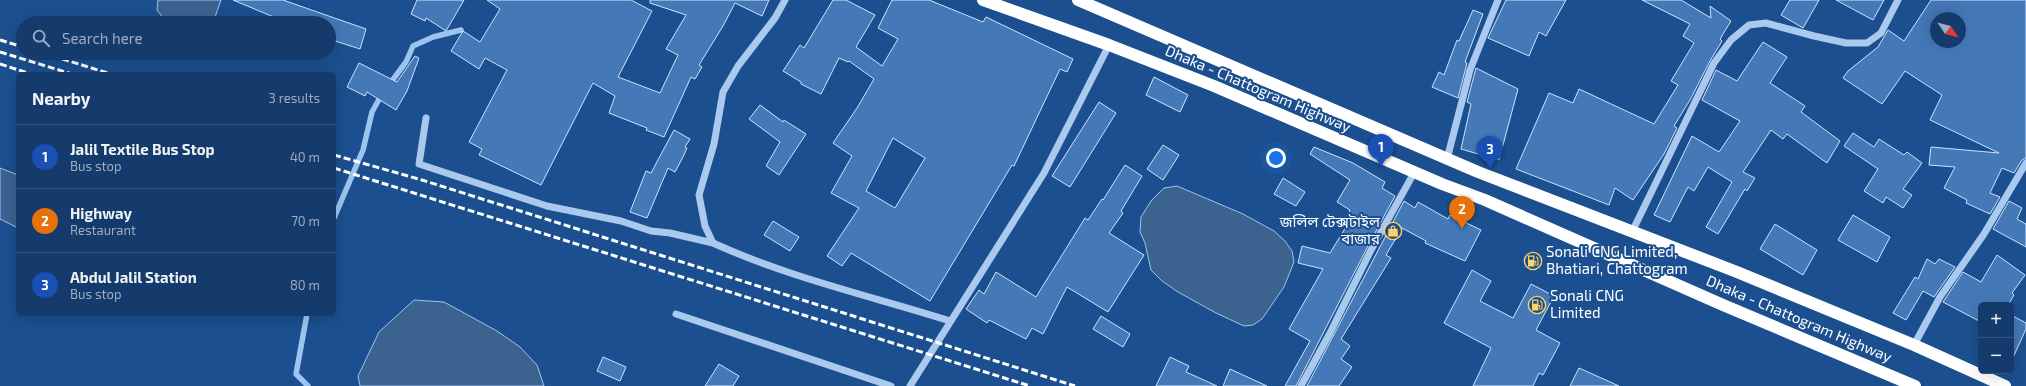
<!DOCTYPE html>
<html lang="en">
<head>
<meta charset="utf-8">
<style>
  body { margin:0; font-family:"Exo 2","Noto Sans Bengali",sans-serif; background:#1d4271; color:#f1f3f6 }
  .controls { position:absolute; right:12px; bottom:12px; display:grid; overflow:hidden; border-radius:6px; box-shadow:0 4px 16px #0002 }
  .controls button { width:36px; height:36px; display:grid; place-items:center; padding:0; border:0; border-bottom:1px solid #33557e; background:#143b6b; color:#f1f3f6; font:20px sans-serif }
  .compass { position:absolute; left:1930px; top:12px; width:36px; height:36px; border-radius:50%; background:#143b6b; box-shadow:0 4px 16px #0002; rotate:125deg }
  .you { position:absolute; left:1276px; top:158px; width:14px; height:14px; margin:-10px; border:3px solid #fff; border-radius:50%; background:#1a73e8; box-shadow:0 0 0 6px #1a73e833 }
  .badge { display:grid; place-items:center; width:26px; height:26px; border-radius:50%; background:#e69b98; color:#fff; font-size:13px; font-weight:700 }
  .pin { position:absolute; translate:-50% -33px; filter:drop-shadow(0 1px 2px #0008) }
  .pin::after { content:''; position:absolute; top:21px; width:14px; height:12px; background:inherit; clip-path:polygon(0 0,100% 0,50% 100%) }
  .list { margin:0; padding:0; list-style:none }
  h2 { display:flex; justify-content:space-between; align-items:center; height:52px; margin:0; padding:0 16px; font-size:17px }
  h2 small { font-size:13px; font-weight:400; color:#9dadc1 }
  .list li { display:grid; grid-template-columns:26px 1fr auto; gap:12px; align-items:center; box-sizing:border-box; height:64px; padding:0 16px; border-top:1px solid #33557e }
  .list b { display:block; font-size:15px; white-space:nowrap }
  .list p { margin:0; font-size:13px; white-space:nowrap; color:#9dadc1 }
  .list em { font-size:13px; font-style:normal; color:#9dadc1 }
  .icon { flex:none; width:22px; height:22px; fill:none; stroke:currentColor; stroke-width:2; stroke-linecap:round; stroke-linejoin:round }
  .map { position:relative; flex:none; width:2026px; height:386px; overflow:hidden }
  .search { position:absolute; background:#143b6b; box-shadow:0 4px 16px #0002; left:16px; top:16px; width:320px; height:44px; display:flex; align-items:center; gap:10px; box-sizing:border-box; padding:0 14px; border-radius:22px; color:#9dadc1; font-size:15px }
  .panel { position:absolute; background:#143b6b; box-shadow:0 4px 16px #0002; left:16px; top:72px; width:320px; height:244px; border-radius:6px }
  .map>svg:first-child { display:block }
</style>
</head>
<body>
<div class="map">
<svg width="2026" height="386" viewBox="0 0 2026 386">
  <rect width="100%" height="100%" fill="#1b4f8f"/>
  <!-- water -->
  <path fill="#3c6290" stroke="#9cc4f0" d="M 158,0 L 221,0 L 214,20 L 211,23 L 167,23 L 157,10 Z
    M 0,168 L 18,175 L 18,228 L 0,219 Z
    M 1177,186 L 1243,214 L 1274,231 L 1285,241 L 1292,251 L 1294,262 L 1284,287 L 1262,319 L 1253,325 L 1244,326 L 1216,313 L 1178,292 L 1162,281 L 1151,270 L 1145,243 L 1140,232 L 1141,217 L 1151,201 L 1164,188 Z
    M 414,300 L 444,302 L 497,331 L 520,347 L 537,365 L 544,386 L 360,386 L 358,376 L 379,332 Z"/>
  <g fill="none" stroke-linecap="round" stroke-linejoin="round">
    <!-- stream -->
    <path stroke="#9cc4f0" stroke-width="5.5" d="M 389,85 L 406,62 L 413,46 L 433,37 L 461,30
      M 334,218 L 363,150 L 372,112 L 382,94
      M 307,314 L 296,374 L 308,386"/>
  </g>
  <!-- building -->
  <path fill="#4478b7" stroke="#cfe3fa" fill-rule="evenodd" d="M 233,0 L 283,0 L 366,29 L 360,49 L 329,39 L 329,23 L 288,23 Z
    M 417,0 L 464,0 L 446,31 L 426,18 L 425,21 L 411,14 Z
    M 487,0 L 631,0 L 652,11 L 618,77 L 660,93 L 678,55 L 666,49 L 686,15 L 650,3 L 650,0 L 769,0 L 762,16 L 735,3 L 723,26 L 699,65 L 702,67 L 695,79 L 691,77 L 664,137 L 646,130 L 647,128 L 609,113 L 615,96 L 593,83 L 541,185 L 479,155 L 482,149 L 469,142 L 507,70 L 485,58 L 479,69 L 451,51 L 463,31 L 480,42 L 500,9 Z
    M 833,0 L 846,0 L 875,15 L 856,47 L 882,66 L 898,39 L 878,28 L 892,0 L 929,0 L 983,22 L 986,17 L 1073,59 L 1067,72 L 1060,69 L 1014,166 L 1012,165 L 930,301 L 851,253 L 842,266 L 827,256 L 859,208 L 831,193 L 852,156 L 833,143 L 857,108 L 874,79 L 849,61 L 848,62 L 839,58 L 821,94 L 801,84 L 801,82 L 783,71 L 800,45 L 804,48 ZM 893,138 L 925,158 L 895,208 L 866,191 Z
    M 1506,0 L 1566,0 L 1546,36 L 1539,32 L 1529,56 L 1488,38 Z
    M 1642,0 L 1681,0 L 1711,18 L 1710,6 L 1731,21 L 1720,39 L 1722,41 L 1710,61 L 1690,100 L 1674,126 L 1677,128 L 1664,154 L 1633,200 L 1615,188 L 1609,205 L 1516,169 L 1549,93 L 1573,103 L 1579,89 L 1654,124 L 1678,85 L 1671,81 L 1694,43 L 1683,36 L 1690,24 Z
    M 1790,0 L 1819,0 L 1803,28 L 1781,15 Z
    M 1836,0 L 1884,0 L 1873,20 Z
    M 1931,0 L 2026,0 L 2026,158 L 2022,160 L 2014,173 L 2002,168 L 1990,193 L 2000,197 L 1990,214 L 1966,203 L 1967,200 L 1944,188 L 1955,167 L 1929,165 L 1931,147 L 1999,153 L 1930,120 L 1942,95 L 1905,71 L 1882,104 L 1843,78 L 1848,71 L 1878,47 L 1888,30 L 1904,41 ZM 1936,18 L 1960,18 L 1960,42 L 1936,42 Z
    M 1473,10 L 1483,14 L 1465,62 L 1467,63 L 1458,98 L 1432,87 L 1439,72 L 1444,75 L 1457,40 L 1459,41 Z
    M 1763,42 L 1787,57 L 1770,83 L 1805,106 L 1801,112 L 1840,141 L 1827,163 L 1787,134 L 1783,139 L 1771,130 L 1743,172 L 1755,178 L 1747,191 L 1745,189 L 1718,234 L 1706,227 L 1732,182 L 1708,167 L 1694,191 L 1688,187 L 1670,222 L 1654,215 L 1692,136 L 1719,152 L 1740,121 L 1702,100 L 1716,70 L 1737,81 Z
    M 415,56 L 419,58 L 407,91 L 396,110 L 367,92 L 365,96 L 347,87 L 359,63 L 397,82 Z
    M 1476,68 L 1518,89 L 1499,160 L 1461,149 L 1471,104 L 1467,102 Z
    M 1154,77 L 1188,95 L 1180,112 L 1146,95 Z
    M 1099,102 L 1116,113 L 1070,187 L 1052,176 Z
    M 760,105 L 783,122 L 784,120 L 806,134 L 779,175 L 766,166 L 780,142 L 749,119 Z
    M 674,130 L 690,139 L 685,147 L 687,148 L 683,157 L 675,172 L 668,168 L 647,218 L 630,212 L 646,171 L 651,173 Z
    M 1853,133 L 1874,147 L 1879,139 L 1904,155 L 1907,152 L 1922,163 L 1903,189 L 1912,195 L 1903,208 L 1886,197 L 1883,203 L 1864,191 L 1878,169 L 1844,146 Z
    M 1163,145 L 1179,155 L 1163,180 L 1147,169 Z
    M 1314,147 L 1353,163 L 1385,182 L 1382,188 L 1395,196 L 1367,248 L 1296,386 L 1285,386 L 1310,341 L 1289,329 L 1323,269 L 1298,263 L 1302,246 L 1330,253 L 1349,222 L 1345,220 L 1350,210 L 1337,202 L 1350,180 L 1310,154 Z
    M 1125,165 L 1142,176 L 1121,211 L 1123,213 L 1109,233 L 1144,255 L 1108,312 L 1067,287 L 1043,334 L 1032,328 L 1026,339 L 989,320 L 987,323 L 966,309 L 979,290 L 984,294 L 996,272 L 1036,297 L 1085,218 L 1088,220 L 1102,199 L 1103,200 Z
    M 1283,178 L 1305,192 L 1296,206 L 1274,194 Z
    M 1404,201 L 1415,208 L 1418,202 L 1448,219 L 1450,215 L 1481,230 L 1465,261 L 1425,243 L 1426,241 L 1402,228 L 1386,255 L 1391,258 L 1341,339 L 1350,346 L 1341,359 L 1352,367 L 1339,386 L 1307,386 Z
    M 2009,201 L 2022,208 L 2017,219 L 2026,224 L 2026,247 L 1993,229 Z
    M 1853,215 L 1890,237 L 1877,262 L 1838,240 Z
    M 773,221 L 799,237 L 790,251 L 764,235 Z
    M 1775,224 L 1817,250 L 1803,275 L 1760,249 Z
    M 1997,255 L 2025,275 L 2012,293 L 2014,295 L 2008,305 L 1981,305 L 1981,322 L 1943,302 L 1963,272 L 1981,282 Z
    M 1927,259 L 1935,264 L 1939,259 L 1955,267 L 1934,297 L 1923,291 L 1906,320 L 1893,313 L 1915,277 L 1918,279 Z
    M 1472,270 L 1491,281 L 1480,301 L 1513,318 L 1531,284 L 1554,296 L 1536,330 L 1560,343 L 1543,375 L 1539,373 L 1533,386 L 1473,386 L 1491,348 L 1444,323 Z
    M 2011,315 L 2026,323 L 2026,329 L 2011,362 Z
    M 1101,316 L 1130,334 L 1123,347 L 1093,329 Z
    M 603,357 L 626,367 L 620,381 L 597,371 Z
    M 1170,357 L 1189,366 L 1186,372 L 1217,386 L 1156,386 Z
    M 719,364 L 739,376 L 733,386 L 705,386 Z
    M 1579,368 L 1619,386 L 1570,386 Z
    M 1230,369 L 1267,386 L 1223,386 Z"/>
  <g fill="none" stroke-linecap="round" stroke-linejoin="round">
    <!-- minor -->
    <path stroke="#a9c9ee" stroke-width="7" d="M 785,0 L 775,18 L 738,66 L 723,92 L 714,144 L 699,195 L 705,226 L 713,243 C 790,278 871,296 950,321
      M 426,118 L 419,164 L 547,206 L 621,221 L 651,231 L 670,233 L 713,243
      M 1447,159 L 1470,70 L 1498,0
      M 1632,232 L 1714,63 L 1731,40 L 1749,25 L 1766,23 L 1814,36 L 1846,43 L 1867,43 L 1881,33 L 1898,0
      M 676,314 L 891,386
      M 1914,345 L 1940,297 L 1984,234 L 2026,163
      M 910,386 L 1044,173 L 1109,45
      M 1301,386 L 1330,333 L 1371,250 L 1415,171"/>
    <!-- highway -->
    <path stroke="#fff" stroke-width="12" d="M 983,0 L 1109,45 L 1214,86 L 1442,184 L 1485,200 L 1723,305 L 1915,386
      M 1078,0 L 1478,172 L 1737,272 L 1914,345 L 2005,386"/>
    <!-- rail -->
    <path stroke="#fff" stroke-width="3" stroke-dasharray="7 3" stroke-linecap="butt" d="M 0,40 L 23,47
      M 0,52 L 72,74
      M 43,53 L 111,74
      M 0,64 L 31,74
      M 334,155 L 422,180 L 1075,386
      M 334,168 L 1030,386"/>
  </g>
  <!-- icons -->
  <defs>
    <symbol id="shop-ring" viewBox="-11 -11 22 22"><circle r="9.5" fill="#1b4f8f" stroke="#ffd166" stroke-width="1.5"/><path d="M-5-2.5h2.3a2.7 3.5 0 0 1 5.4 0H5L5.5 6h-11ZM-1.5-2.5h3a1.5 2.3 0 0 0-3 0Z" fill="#ffd166"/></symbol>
    <symbol id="fuel-ring" viewBox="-11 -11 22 22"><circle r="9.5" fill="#1b4f8f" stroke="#ffd166" stroke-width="1.5"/><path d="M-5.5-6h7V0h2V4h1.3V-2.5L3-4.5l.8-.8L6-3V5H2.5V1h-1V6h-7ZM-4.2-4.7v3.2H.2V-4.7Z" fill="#ffd166"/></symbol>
  </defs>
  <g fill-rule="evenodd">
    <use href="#shop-ring" x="1383" y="221" width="20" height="20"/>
    <use href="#fuel-ring" x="1523" y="251" width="20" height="20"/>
    <use href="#fuel-ring" x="1527" y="295" width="20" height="20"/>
  </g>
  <g text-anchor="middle" stroke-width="4" stroke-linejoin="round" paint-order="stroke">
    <!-- street labels -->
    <g font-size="15" fill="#fff" stroke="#1b4f8f">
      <text transform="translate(1258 89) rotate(23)" y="5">Dhaka - Chattogram Highway</text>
      <text transform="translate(1799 319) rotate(23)" y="5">Dhaka - Chattogram Highway</text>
    </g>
    <!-- poi labels -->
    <g font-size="15" fill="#fff" stroke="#1b4f8f" text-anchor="start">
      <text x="1380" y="227" text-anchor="end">জলিল টেক্সটাইল<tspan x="1380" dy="17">বাজার</tspan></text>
      <text x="1546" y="257">Sonali CNG Limited,<tspan x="1546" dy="17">Bhatiari, Chattogram</tspan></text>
      <text x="1550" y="301">Sonali CNG<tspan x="1550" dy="17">Limited</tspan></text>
    </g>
  </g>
</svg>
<div class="controls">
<button>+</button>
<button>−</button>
</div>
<svg class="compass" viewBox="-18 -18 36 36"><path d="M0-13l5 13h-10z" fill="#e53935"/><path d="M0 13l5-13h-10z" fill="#9dadc1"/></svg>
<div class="you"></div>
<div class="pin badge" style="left:1381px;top:167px;background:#1a4fb4">1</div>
<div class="pin badge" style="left:1462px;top:229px;background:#e8710a">2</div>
<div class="pin badge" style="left:1490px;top:169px;background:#1a4fb4">3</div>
<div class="search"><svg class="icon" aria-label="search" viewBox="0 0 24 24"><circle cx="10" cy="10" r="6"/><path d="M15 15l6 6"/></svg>Search here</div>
<section class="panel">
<h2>Nearby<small>3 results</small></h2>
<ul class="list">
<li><span class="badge" style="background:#1a4fb4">1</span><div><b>Jalil Textile Bus Stop</b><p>Bus stop</p></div><em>40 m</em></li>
<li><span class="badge" style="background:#e8710a">2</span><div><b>Highway</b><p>Restaurant</p></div><em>70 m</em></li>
<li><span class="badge" style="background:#1a4fb4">3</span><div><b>Abdul Jalil Station</b><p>Bus stop</p></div><em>80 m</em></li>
</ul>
</section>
</div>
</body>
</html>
